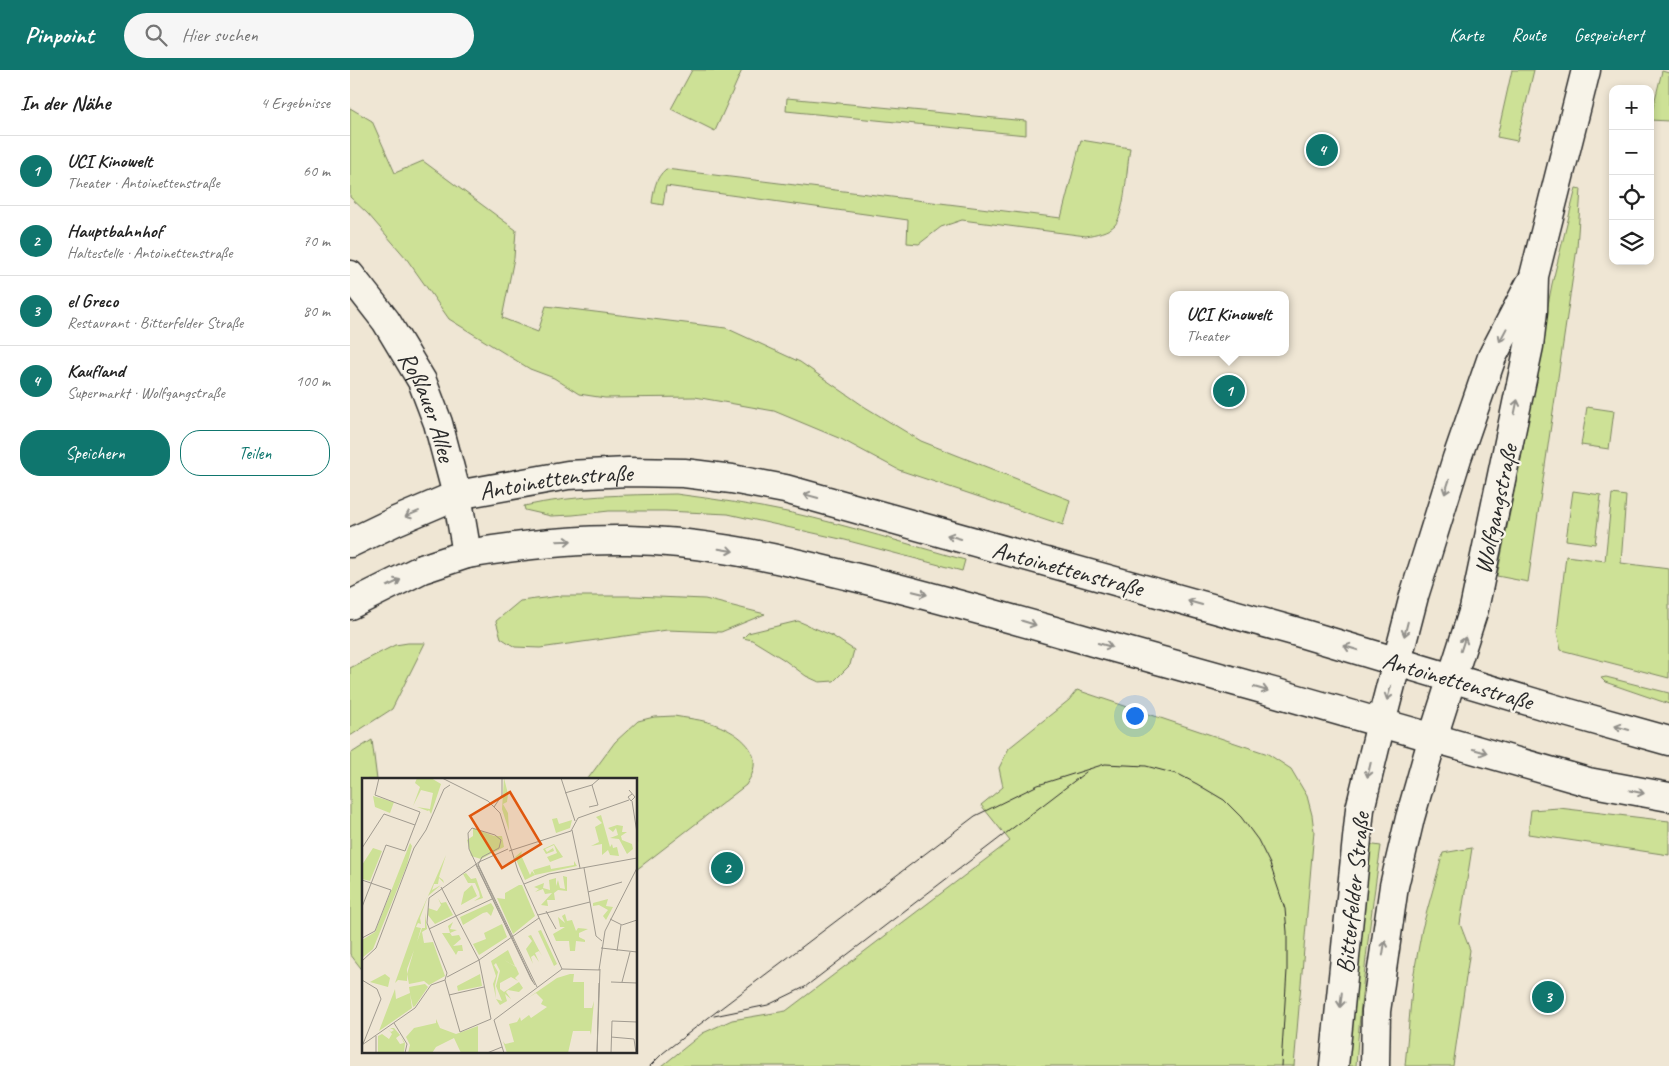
<!DOCTYPE html>
<html lang="de">
<head>
<meta charset="utf-8">
<style>
  body { margin:0; font-family:Caveat,sans-serif; background:#f6f6f6; color:#222 }
  .controls { position:absolute; right:15px; top:15px; display:grid; overflow:hidden; border-radius:10px; box-shadow:0 2px 8px #0003 }
  .controls button { width:45px; height:45px; display:grid; place-items:center; padding:0; border:0; border-bottom:1px solid #e0e0e0; background:#fff; color:#222; font:25px sans-serif }
  .you { position:absolute; left:784px; top:645px; width:18px; height:18px; margin:-12px; border:4px solid #fff; border-radius:50%; background:#1a73e8; box-shadow:0 0 0 8px #1a73e833 }
  .badge { display:grid; place-items:center; width:32px; height:32px; border-radius:50%; background:#0f766e; color:#fff; font-size:16px; font-weight:700 }
  .pin { position:absolute; translate:-50% -50%; border:2px solid #fff; box-shadow:0 1px 5px #0006 }
  .popup { position:absolute; left:819px; top:221px; width:120px; height:65px; box-sizing:border-box; display:grid; place-content:center; border-radius:10px; background:#fff; filter:drop-shadow(0 1px 4px #0005); font-size:16px; white-space:nowrap; color:#767676 }
  .popup b { font-size:19px; color:#222 }
  .popup::after { content:''; position:absolute; left:50%; top:100%; margin-left:-10px; border:10px solid transparent; border-top-color:#fff }
  .list { margin:0; padding:0; list-style:none }
  h2 { display:flex; justify-content:space-between; align-items:center; height:65px; margin:0; padding:0 20px; font-size:21px }
  h2 small { font-size:16px; font-weight:400; color:#767676 }
  .list li { display:grid; grid-template-columns:32px 1fr auto; gap:15px; align-items:center; box-sizing:border-box; height:70px; padding:0 20px; border-top:1px solid #e0e0e0 }
  .list b { display:block; font-size:19px; white-space:nowrap }
  .list p { margin:0; font-size:16px; white-space:nowrap; color:#767676 }
  .list em { font-size:16px; font-style:normal; color:#767676 }
  .actions { display:flex; gap:10px; padding:15px 20px }
  .actions a { flex:1; padding:11px 0; border:1px solid #0f766e; border-radius:20px; text-align:center; font-size:18px; color:#0f766e }
  .actions .main { background:#0f766e; color:#fff }
  .icon { flex:none; width:28px; height:28px; fill:none; stroke:currentColor; stroke-width:2; stroke-linecap:round; stroke-linejoin:round }
  .map { position:relative; flex:none; width:1319px; height:996px; overflow:hidden }
  header { display:flex; align-items:center; gap:30px; box-sizing:border-box; height:70px; padding:0 25px; background:#0f766e; color:#fff }
  header strong { font-size:24px }
  nav { display:flex; gap:28px; margin-inline-start:auto; font-size:18px }
  .search { width:350px; height:45px; background:#f6f6f6; display:flex; align-items:center; gap:12px; box-sizing:border-box; padding:0 18px; border-radius:28px; color:#767676; font-size:19px }
  main { display:flex }
  aside { flex:1; background:#fff }
  .map>svg:first-child { display:block }
</style>
</head>
<body>
<header>
<strong>Pinpoint</strong>
<div class="search"><svg class="icon" aria-label="search" viewBox="0 0 24 24"><circle cx="10" cy="10" r="6"/><path d="M15 15l6 6"/></svg>Hier suchen</div>
<nav><a>Karte</a><a>Route</a><a>Gespeichert</a></nav>
</header>
<main>
<aside>
<h2>In der Nähe<small>4 Ergebnisse</small></h2>
<ul class="list">
<li><span class="badge">1</span><div><b>UCI Kinowelt</b><p>Theater · Antoinettenstraße</p></div><em>60 m</em></li>
<li><span class="badge">2</span><div><b>Hauptbahnhof</b><p>Haltestelle · Antoinettenstraße</p></div><em>70 m</em></li>
<li><span class="badge">3</span><div><b>el Greco</b><p>Restaurant · Bitterfelder Straße</p></div><em>80 m</em></li>
<li><span class="badge">4</span><div><b>Kaufland</b><p>Supermarkt · Wolfgangstraße</p></div><em>100 m</em></li>
</ul>
<div class="actions"><a class="main">Speichern</a><a>Teilen</a></div>
</aside>
<div class="map">
<svg width="1319" height="996" viewBox="0 0 1319 996">
  <rect width="100%" height="100%" fill="#efe6d4"/>
  <filter id="ink" filterUnits="userSpaceOnUse"><feTurbulence type="fractalNoise" baseFrequency=".02" numOctaves="2"/><feDisplacementMap in="SourceGraphic" scale="10" xChannelSelector="R" yChannelSelector="G"/><feConvolveMatrix kernelMatrix="1 2 1 2 8 2 1 2 1" color-interpolation-filters="sRGB"/></filter>
  <g filter="url(#ink)">
    <!-- green -->
    <path fill="#cde196" stroke="#7c8660" d="M 342,0 L 392,0 L 365,61 L 321,39 Z
      M 1162,0 L 1184,0 L 1167,71 L 1147,67 Z
      M 1312,1 L 1319,3 L 1319,51 L 1300,50 Z
      M 437,28 L 676,51 L 676,65 L 436,41 Z
      M 0,38 L 22,51 L 45,103 L 73,91 L 166,160 L 164,188 L 152,248 L 188,262 L 196,236 L 376,258 L 450,292 L 515,337 L 571,371 L 720,430 L 713,455 L 549,400 L 491,369 L 424,341 L 345,327 L 255,328 L 229,324 L 204,308 L 180,299 L 99,249 L 56,188 L 18,144 L 0,127 Z
      M 731,70 L 780,78 C 777,95 775,143 765,155 C 758,162 746,164 736,166 L 612,150 L 591,157 L 569,174 L 557,173 L 558,150 L 316,116 L 313,135 L 302,133 C 304,120 305,108 316,99 L 711,148 Z
      M 1226,118 L 1231,119 L 1227,178 L 1178,512 L 1147,506 L 1172,384 L 1180,329 L 1202,214 Z
      M 1237,337 L 1264,341 L 1259,379 L 1231,375 Z
      M 1223,421 L 1251,425 L 1245,474 L 1216,470 Z
      M 326,424 C 365,429 404,435 442,443 C 500,456 557,474 615,490 L 612,501 L 495,470 L 378,444 L 315,441 L 259,441 L 223,445 L 201,446 L 175,440 L 174,436 C 224,425 275,425 326,424 Z
      M 1262,424 L 1276,426 L 1271,493 L 1319,499 L 1319,608 L 1211,580 L 1207,562 L 1216,486 L 1255,491 Z
      M 210,526 L 284,526 L 355,529 L 415,544 L 371,562 L 317,560 L 190,578 L 165,577 L 151,568 L 146,551 L 170,531 Z
      M 448,551 L 481,565 L 504,580 L 500,595 L 484,611 L 469,612 L 456,606 L 433,589 L 402,570 L 393,568 L 398,563 Z
      M 58,573 L 75,573 L 42,639 L 0,666 L 0,598 L 45,575 Z
      M 1256,607 L 1319,623 L 1319,634 L 1255,612 L 1251,608 Z
      M 727,620 L 918,684 L 941,699 L 957,726 L 962,745 L 964,761 L 944,996 L 312,996 L 353,963 L 382,950 L 436,941 L 660,771 L 631,735 L 653,717 L 649,698 L 659,678 L 719,630 Z
      M 324,646 C 335,648 347,649 358,652 C 379,658 411,675 403,701 C 402,706 398,711 396,715 L 286,800 L 286,710 L 237,710 L 265,672 L 288,651 L 304,647 Z
      M 22,670 L 27,710 L 14,710 L 14,902 L 0,884 L 0,684 Z
      M 1209,738 L 1319,751 L 1319,785 L 1178,764 L 1181,740 Z
      M 1017,774 L 1031,776 C 1020,849 1011,922 1006,996 L 997,996 Z
      M 1122,778 L 1110,854 L 1120,880 L 1103,996 L 1055,996 L 1063,908 L 1072,859 L 1093,783 Z"/>
    <g fill="none" stroke-linecap="round" stroke-linejoin="round">
      <defs>
        <g id="secondary">
          <path id="s1" d="M 107,425 L 218,405 L 278,402 L 334,403 L 382,409 L 435,419 L 944,561 L 1212,641 L 1319,671"/>
          <path d="M 117,484 C 171,475 224,469 278,470 C 346,471 413,485 479,501 C 569,522 658,548 747,573 C 911,618 1075,665 1238,712 L 1319,727"/>
          <path d="M 984,996 L 1010,739 L 1031,653 L 1064,526 L 1107,388 L 1142,287 L 1180,214"/>
          <path d="M 1025,996 L 1026,941 L 1044,816 L 1060,748 L 1083,667 L 1124,539 L 1179,276 L 1183,241 L 1184,206 L 1236,0"/>
        </g>
        <g id="primary">
          <path id="s2" d="M 0,205 L 36,251 L 72,311 L 88,353 L 107,425 L 117,484 L 72,499 L 0,535"/>
          <path d="M 0,473 L 46,451 L 107,425"/>
        </g>
      </defs>
      <!-- secondary casing -->
      <use href="#secondary" stroke="#2b2b2b" stroke-width="31"/>
      <!-- primary casing -->
      <use href="#primary" stroke="#2b2b2b" stroke-width="31"/>
      <!-- secondary -->
      <use href="#secondary" stroke="#f7f3e8" stroke-width="28"/>
      <!-- primary -->
      <use href="#primary" stroke="#f7f3e8" stroke-width="28"/>
      <!-- tram -->
      <path stroke="#2b2b2b" stroke-width="1" d="M 364,946 L 418,935 L 455,917 L 736,702
        M 300,996 L 313,983 L 358,948 L 625,746 L 688,715 L 755,694 L 796,696 L 830,705 L 847,714 L 874,730 L 891,747 L 908,770 L 920,794 L 935,839 L 937,862 L 937,900 L 931,996"/>
    </g>
    <!-- one-way arrows -->
    <defs><path id="oneway-shaft" d="M-6 0H5M1.5-3L5.5 0L1.5 3" fill="none" stroke-width="1.6" stroke-linecap="round" stroke-linejoin="round" transform="scale(1.25)"/></defs>
    <g stroke="#918f8a">
      <use href="#oneway-shaft" transform="translate(1153 265) rotate(118)"/>
      <use href="#oneway-shaft" transform="translate(1166 337) rotate(-78)"/>
      <use href="#oneway-shaft" transform="translate(1097 417) rotate(108)"/>
      <use href="#oneway-shaft" transform="translate(461 426) rotate(-165)"/>
      <use href="#oneway-shaft" transform="translate(62 444) rotate(157)"/>
      <use href="#oneway-shaft" transform="translate(604 467) rotate(-164)"/>
      <use href="#oneway-shaft" transform="translate(214 471) rotate(-2)"/>
      <use href="#oneway-shaft" transform="translate(376 480) rotate(9)"/>
      <use href="#oneway-shaft" transform="translate(44 513) rotate(-26)"/>
      <use href="#oneway-shaft" transform="translate(570 523) rotate(14)"/>
      <use href="#oneway-shaft" transform="translate(845 533) rotate(-164)"/>
      <use href="#oneway-shaft" transform="translate(679 553) rotate(17)"/>
      <use href="#oneway-shaft" transform="translate(1056 559) rotate(104)"/>
      <use href="#oneway-shaft" transform="translate(1113 574) rotate(-72)"/>
      <use href="#oneway-shaft" transform="translate(755 575) rotate(16)"/>
      <use href="#oneway-shaft" transform="translate(1001 578) rotate(-163)"/>
      <use href="#oneway-shaft" transform="translate(911 619) rotate(16)"/>
      <use href="#oneway-shaft" transform="translate(1039 623) rotate(106)"/>
      <use href="#oneway-shaft" transform="translate(1272 658) rotate(-164)"/>
      <use href="#oneway-shaft" transform="translate(1130 681) rotate(16)"/>
      <use href="#oneway-shaft" transform="translate(1019 700) rotate(103)"/>
      <use href="#oneway-shaft" transform="translate(1287 722) rotate(11)"/>
      <use href="#oneway-shaft" transform="translate(1034 878) rotate(-81)"/>
      <use href="#oneway-shaft" transform="translate(991 930) rotate(96)"/>
    </g>
  </g>
  <g text-anchor="middle" stroke-width="4.5" stroke-linejoin="round" paint-order="stroke">
    <!-- street labels -->
    <g font-size="25" fill="#2b2b2b" stroke="#f7f3e8">
      <text dy="9" stroke="none"><textPath href="#s2" startOffset="154">Roßlauer Allee</textPath></text>
      <text dy="9" stroke="none"><textPath href="#s1" startOffset="100">Antoinettenstraße</textPath></text>
      <text transform="translate(1145 439) rotate(-78)" y="9">Wolfgangstraße</text>
      <text transform="translate(718 498) rotate(15)" y="9">Antoinettenstraße</text>
      <text transform="translate(1108 610) rotate(16)" y="9">Antoinettenstraße</text>
      <text transform="translate(1002 823) rotate(-84)" y="9">Bitterfelder Straße</text>
    </g>
  </g>
  <!-- overview -->
  <g transform="translate(12 708)">
    <rect width="275" height="275" fill="#efe6d4"/>
    <path d="M 55,0 L 69,0 L 79,6 L 69,36 L 67,32 L 66,33 L 55,29 L 68,31 L 71,15 L 59,12 L 51,28 L 58,9 L 53,5 ZM 142,0 L 146,16 L 145,24 L 141,26 L 146,35 L 147,53 L 140,31 ZM 11,18 L 32,24 L 28,35 L 13,29 ZM 239,37 L 248,69 L 250,66 L 251,70 L 255,69 L 257,78 L 248,77 L 246,72 L 240,77 L 240,66 L 229,68 L 237,64 L 233,49 L 240,45 L 234,39 ZM 195,40 L 197,46 L 210,42 L 208,50 L 194,55 L 190,41 ZM 255,47 L 261,48 L 260,54 L 265,54 L 259,58 L 260,62 L 270,66 L 271,71 L 265,76 L 257,61 L 248,60 L 256,57 L 254,50 L 251,54 L 246,50 ZM 111,50 L 132,58 L 140,58 L 142,69 L 119,81 L 109,78 L 105,62 L 111,58 ZM 48,65 L 50,68 L 45,87 L 11,171 L 0,180 L 0,162 L 13,154 ZM 192,66 L 201,79 L 188,84 L 185,79 L 195,75 L 192,67 L 183,71 L 185,74 L 191,70 L 192,73 L 184,76 L 181,71 ZM 11,70 L 20,73 L 8,103 L 0,101 L 0,87 ZM 160,73 L 159,77 L 168,97 L 170,93 L 173,97 L 163,102 L 153,79 ZM 84,77 L 77,99 L 81,102 L 82,105 L 77,100 L 76,106 L 72,106 L 70,112 L 79,107 L 66,118 L 58,140 L 59,146 L 56,145 L 54,149 L 59,150 L 55,164 L 60,150 L 63,150 L 63,135 L 65,151 L 60,154 L 62,165 L 71,164 L 83,198 L 67,207 L 62,203 L 47,206 L 45,196 L 52,172 L 45,191 L 45,203 L 36,202 L 33,205 L 55,143 ZM 212,83 L 215,88 L 173,97 L 171,92 L 188,87 L 189,91 L 212,87 ZM 104,95 L 109,101 L 114,100 L 121,120 L 112,123 L 118,119 L 117,114 L 113,105 L 106,105 L 101,96 ZM 201,98 L 205,99 L 205,113 L 196,112 L 192,115 L 193,122 L 185,122 L 186,128 L 179,127 L 190,115 L 183,116 L 181,111 L 173,114 L 177,111 L 172,109 L 182,105 L 181,110 L 188,112 L 187,102 L 194,100 L 194,108 L 196,102 L 198,110 L 203,111 ZM 110,107 L 115,118 L 99,127 L 102,114 ZM 157,107 L 160,107 L 173,138 L 151,156 L 135,120 L 143,121 L 143,115 ZM 76,120 L 79,125 L 84,124 L 91,137 L 73,146 L 66,137 L 66,130 L 75,133 L 79,127 ZM 246,121 L 244,128 L 251,129 L 244,142 L 241,138 L 246,132 L 237,127 L 231,128 L 231,125 ZM 129,125 L 132,130 L 129,138 L 125,134 L 121,135 L 101,147 L 98,139 ZM 203,136 L 205,143 L 210,142 L 214,153 L 216,150 L 226,151 L 217,155 L 217,159 L 223,162 L 223,164 L 214,163 L 213,173 L 208,173 L 207,163 L 194,163 L 191,156 L 203,149 L 198,149 L 196,139 L 203,145 L 200,138 ZM 91,144 L 88,151 L 95,152 L 88,155 L 90,158 L 97,157 L 99,161 L 91,168 L 100,167 L 101,173 L 96,173 L 94,177 L 80,155 L 88,155 L 86,148 ZM 140,146 L 145,159 L 117,177 L 111,166 L 124,161 L 122,155 ZM 179,152 L 195,186 L 192,188 L 176,153 ZM 169,157 L 180,178 L 177,173 L 173,175 L 177,184 L 172,177 L 169,179 L 171,186 L 164,171 L 170,163 L 166,158 ZM 146,172 L 153,188 L 142,182 L 154,189 L 157,196 L 153,200 L 156,203 L 149,199 L 138,205 L 138,211 L 142,214 L 157,204 L 161,210 L 157,214 L 146,212 L 144,214 L 149,221 L 143,216 L 145,223 L 138,227 L 134,221 L 140,223 L 134,208 L 138,193 L 134,185 L 132,187 L 136,194 L 133,207 L 134,220 L 131,206 L 134,198 L 129,183 ZM 23,196 L 28,200 L 26,209 L 8,204 ZM 118,196 L 120,208 L 96,213 L 95,208 ZM 208,196 L 212,196 L 211,204 L 222,204 L 222,230 L 230,230 L 232,223 L 229,257 L 228,253 L 211,253 L 206,275 L 145,275 L 141,263 L 143,266 L 152,264 L 147,246 L 155,244 L 158,239 L 159,243 L 167,237 L 169,240 L 185,229 L 179,226 L 181,222 L 174,215 L 166,220 L 195,200 ZM 63,206 L 66,209 L 53,228 L 51,229 L 48,216 L 50,230 L 17,253 L 33,211 L 34,221 L 48,215 L 47,209 ZM 74,241 L 78,250 L 94,256 L 116,248 L 116,275 L 99,275 L 92,260 L 74,269 L 70,275 L 46,275 L 48,267 L 44,259 L 52,250 L 74,245 ZM 28,250 L 32,250 L 38,257 L 34,260 L 38,266 L 42,265 L 39,259 L 43,265 L 42,275 L 16,275 L 16,258 L 20,256 L 27,261 L 30,256 L 26,251 L 29,254 L 32,252 Z" fill="#cde196"/>
    <path fill="none" stroke="#a19b90" stroke-width="1" d="M 80,0 L 126,23 L 138,35 L 156,93 L 200,191 L 238,192M 199,0 L 213,43M 267,12 L 273,19 L 269,23 L 266,19 L 270,16M 203,15 L 230,7 L 238,0M 270,23 L 275,55M 132,29 L 140,17 L 140,0M 227,29 L 236,27 L 230,7M 210,52 L 218,90M 0,70 L 22,36 L 53,47M 147,73 L 209,53 L 216,40 L 267,22M 116,86 L 175,209M 114,87 L 149,159M 222,90 L 234,158 L 240,163M 0,102 L 29,112 L 13,153 L 0,160M 162,106 L 187,96 L 275,80M 226,114 L 260,104M 0,129 L 24,67 L 43,73 L 58,34 L 13,17 L 17,0M 184,133 L 194,151M 176,137 L 228,124M 248,141 L 260,147 L 275,142M 67,151 L 94,138 L 79,109M 239,170 L 275,174M 255,173 L 259,147M 0,183 L 14,170 L 52,70 L 64,52 L 82,11 L 88,7M 237,192 L 243,153 L 275,90M 85,199 L 117,182 L 177,140M 0,202 L 15,211 L 19,221 L 1,266M 83,202 L 85,195 L 65,145 L 67,120 L 117,84 L 146,71M 83,202 L 98,254 L 129,241M 171,204 L 116,87 L 120,79 L 137,70 L 139,62 L 133,57 L 110,50 L 106,55 L 107,71 L 169,201 L 173,207M 249,204 L 275,205M 260,204 L 268,174M 87,217 L 122,209M 129,241 L 117,182 L 94,138 L 130,121M 132,242 L 200,191M 132,242 L 142,275M 32,245 L 45,266 L 43,275M 14,258 L 14,274M 249,259 L 272,261 L 274,275M 0,267 L 53,230 L 69,207 L 83,202M 125,275 L 140,269M 235,275 L 238,191M 235,275 L 237,205M 249,275 L 250,243 L 275,244"/>
    <path fill="#df570e" fill-opacity="0.15" stroke="#df570e" stroke-width="2.5" d="M 148,14 L 179,66 L 140,90 L 108,38 Z"/>
    <rect width="275" height="275" fill="none" stroke="#2b2b2b" stroke-width="2.5"/>
  </g>
</svg>
<div class="controls">
<button>+</button>
<button>−</button>
<button><svg class="icon" aria-label="locate" viewBox="0 0 24 24"><circle cx="12" cy="12" r="6"/><path d="M12 2v4M12 18v4M2 12h4M18 12h4"/></svg></button>
<button><svg class="icon" aria-label="layers" viewBox="0 0 24 24"><path d="M12 4l9 5-9 5-9-5zM3 14l9 5 9-5"/></svg></button>
</div>
<div class="you"></div>
<div class="pin badge" style="left:879px;top:321px">1</div>
<div class="popup"><b>UCI Kinowelt</b>Theater</div>
<div class="pin badge" style="left:377px;top:798px">2</div>
<div class="pin badge" style="left:1198px;top:927px">3</div>
<div class="pin badge" style="left:972px;top:80px">4</div>
</div>
</main>
</body>
</html>
